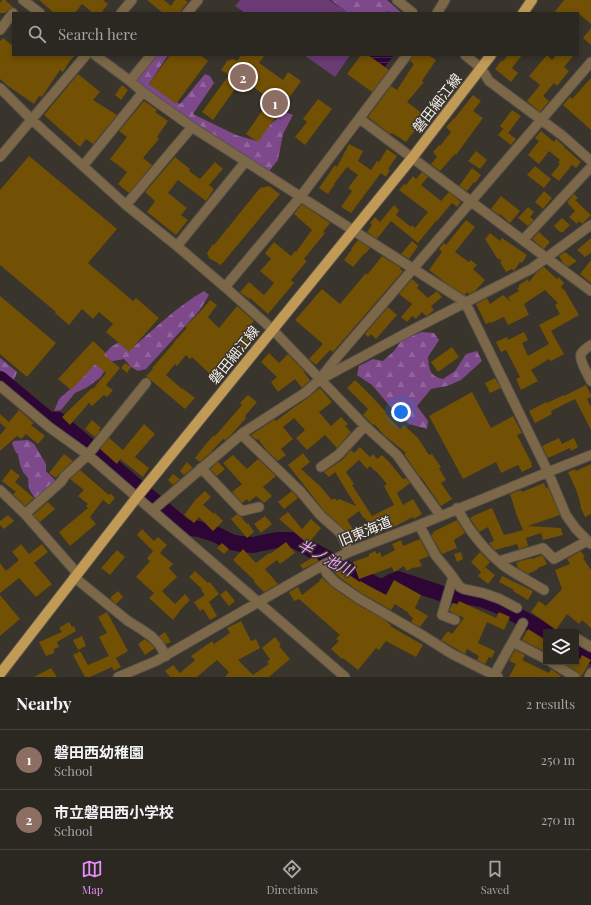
<!DOCTYPE html>
<html lang="en">
<head>
<meta charset="utf-8">
<style>
  body { margin:0; font-family:"Playfair Display","Noto Sans JP",serif; background:#332f2a; color:#f1f3f6 }
  .controls { position:absolute; right:12px; bottom:12px; display:grid; overflow:hidden; border-radius:0px; box-shadow:0 2px 6px #0003 }
  .controls button { width:36px; height:36px; display:grid; place-items:center; padding:0; border:0; border-bottom:1px solid #47443f; background:#2b2721; color:#f1f3f6; font:20px sans-serif }
  .you { position:absolute; left:401px; top:412px; width:14px; height:14px; margin:-10px; border:3px solid #fff; border-radius:50%; background:#1a73e8; box-shadow:0 0 0 6px #1a73e833 }
  .badge { display:grid; place-items:center; width:26px; height:26px; border-radius:50%; background:#e98efe; color:#fff; font-size:13px; font-weight:700 }
  .pin { position:absolute; translate:-50% -50%; border:2px solid #fff; box-shadow:0 1px 4px #0006 }
  .list { margin:0; padding:0; list-style:none }
  h2 { display:flex; justify-content:space-between; align-items:center; height:52px; margin:0; padding:0 16px; font-size:17px }
  h2 small { font-size:13px; font-weight:400; color:#a6a5a5 }
  .list li { display:grid; grid-template-columns:26px 1fr auto; gap:12px; align-items:center; box-sizing:border-box; height:60px; padding:0 16px; border-top:1px solid #47443f }
  .list b { display:block; font-size:15px; white-space:nowrap }
  .list p { margin:0; font-size:13px; white-space:nowrap; color:#a6a5a5 }
  .list em { font-size:13px; font-style:normal; color:#a6a5a5 }
  .icon { flex:none; width:22px; height:22px; fill:none; stroke:currentColor; stroke-width:2; stroke-linecap:round; stroke-linejoin:round }
  .map { position:relative; flex:none; width:591px; height:677px; overflow:hidden }
  .search { position:absolute; background:#2b2721; box-shadow:0 2px 6px #0003; left:12px; right:12px; top:12px; height:44px; display:flex; align-items:center; gap:10px; box-sizing:border-box; padding:0 14px; border-radius:0px; color:#a6a5a5; font-size:15px }
  .sheet { height:172px; background:#2b2721 }
  nav { display:flex; justify-content:space-around; align-items:center; box-sizing:border-box; height:56px; border-top:1px solid #47443f; background:#2b2721; font-size:11px; color:#a6a5a5 }
  nav a { display:grid; justify-items:center; gap:2px }
  nav .on { color:#e98efe }
  .map>svg:first-child { display:block }
</style>
</head>
<body>
<div class="map">
<svg width="591" height="677" viewBox="0 0 591 677">
  <defs>
    <pattern id="forest-firs" width="22" height="20" patternUnits="userSpaceOnUse"><rect width="22" height="20" fill="#7e498b"/><path d="M5 1l3.5 6h-7zM16 11l3.5 6h-7z" fill="#91649c"/></pattern>
    <pattern id="water-rules" width="6" height="5" patternUnits="userSpaceOnUse"><rect width="6" height="5" fill="#2d0636"/><path d="M0 2.5h6" fill="none" stroke="#4c2b53"/></pattern>
  </defs>
  <rect width="100%" height="100%" fill="#39342c"/>
  <!-- grass -->
  <path fill="#6b3b76" d="M 240,0 L 329,0 L 348,13 L 245,13 L 235,6 Z
    M 304,55 L 350,55 L 335,77 Z"/>
  <!-- forest -->
  <path fill="url(#forest-firs)" d="M 331,0 L 387,0 L 402,13 L 391,13 L 388,11 L 386,13 L 348,13 Z
    M 153,55 L 168,55 L 149,84 L 180,104 L 205,74 L 210,76 L 214,83 L 193,114 L 236,135 L 257,141 L 268,126 L 285,112 L 293,115 L 283,134 L 278,160 L 266,175 L 133,81 Z
    M 204,291 L 209,295 L 200,310 L 146,369 L 138,371 L 131,367 L 124,359 L 113,361 L 107,366 L 100,378 L 86,388 L 75,393 L 61,410 L 54,411 L 59,399 L 76,384 L 111,347 L 119,342 L 129,351 C 153,330 176,307 204,291 Z
    M 422,332 L 434,333 L 439,340 L 428,357 C 429,370 430,376 443,379 L 455,371 L 466,354 L 477,351 L 482,361 L 461,380 L 447,386 L 431,389 L 417,406 L 428,421 L 427,429 L 409,424 L 394,411 L 372,385 L 357,375 L 359,366 L 373,359 L 383,361 L 394,351 L 402,340 Z
    M 0,358 L 17,372 L 11,388 L 6,391 L 0,386 Z
    M 28,440 L 34,444 L 46,464 L 46,471 L 57,482 L 36,500 L 29,489 L 28,478 L 23,472 L 20,465 L 18,454 L 15,451 L 12,443 L 14,441 Z"/>
  <!-- water -->
  <path fill="url(#water-rules)" d="M 370,55 L 394,55 L 385,67 L 369,56 Z"/>
  <g fill="none" stroke-linecap="round" stroke-linejoin="round">
    <!-- river -->
    <path stroke="#2d0636" stroke-width="16" d="M 0,379 L 48,419 L 58,420 L 185,527 L 199,529 L 217,535 L 231,542 L 241,544 L 253,545 L 277,540 L 294,540 L 376,585 L 383,587 L 391,582 L 398,579 L 443,594 L 464,596 L 484,600 L 502,607 L 547,632
      M 576,648 L 591,656"/>
  </g>
  <!-- building -->
  <path fill="#725004" fill-rule="evenodd" d="M 2,0 L 5,0 L 13,7 L 9,9 L 5,13 L 0,13 L 0,3 Z
    M 39,0 L 103,0 L 108,4 L 101,13 L 93,13 L 82,4 L 75,13 L 54,13 Z
    M 147,0 L 164,0 L 171,6 L 175,0 L 185,0 L 188,2 L 182,9 L 181,13 L 163,13 Z
    M 564,0 L 591,0 L 591,24 L 578,13 L 554,13 Z
    M 591,28 L 591,45 L 583,38 Z
    M 3,38 L 13,46 L 13,55 L 75,55 L 69,62 L 63,72 L 60,70 L 42,97 L 39,96 L 34,104 L 8,86 L 0,79 L 0,41 Z
    M 170,55 L 200,55 L 208,61 L 176,104 L 149,84 Z
    M 241,55 L 265,55 L 259,63 L 283,80 L 288,72 L 301,81 L 258,142 L 246,134 L 267,104 L 260,99 L 263,94 L 242,79 L 213,120 L 202,112 L 229,75 L 221,70 L 227,61 L 233,59 L 237,61 Z
    M 361,55 L 368,55 L 389,70 L 372,92 L 347,74 Z
    M 413,55 L 428,55 L 436,60 L 422,81 L 424,82 L 407,102 L 426,116 L 406,142 L 392,133 L 390,134 L 368,117 L 391,86 L 397,90 L 414,64 L 410,61 Z
    M 508,55 L 522,55 L 512,68 L 518,73 L 511,82 L 495,69 L 502,60 L 503,61 Z
    M 547,55 L 552,60 L 556,55 L 574,55 L 564,67 L 569,71 L 557,86 L 554,83 L 543,96 L 549,101 L 540,112 L 527,101 L 540,85 L 529,76 Z
    M 78,74 L 100,92 L 93,100 L 117,115 L 93,144 L 86,139 L 80,147 L 44,115 Z
    M 591,78 L 591,130 L 563,105 L 570,97 L 572,99 Z
    M 122,85 L 128,90 L 121,100 L 115,95 Z
    M 473,95 L 481,101 L 473,111 L 483,118 L 456,155 L 455,154 L 440,171 L 431,164 L 437,157 L 433,152 L 439,145 L 440,146 L 451,132 L 446,127 L 454,118 L 454,119 Z
    M 318,99 L 332,109 L 305,145 L 295,137 L 307,122 L 303,119 Z
    M 144,101 L 157,110 L 155,112 L 168,121 L 157,137 L 159,139 L 143,158 L 152,165 L 129,193 L 118,184 L 127,172 L 110,159 L 127,137 L 119,131 Z
    M 512,110 L 521,116 L 508,133 L 500,126 Z
    M 503,129 L 516,139 L 511,145 L 498,135 Z
    M 541,131 L 554,142 L 556,139 L 564,146 L 564,147 L 581,162 L 576,168 L 572,165 L 559,181 L 551,175 L 560,164 L 558,163 L 560,160 L 549,151 L 539,164 L 528,155 L 539,141 L 535,138 Z
    M 349,144 L 363,151 L 358,161 L 371,170 L 377,161 L 379,162 L 387,149 L 397,156 L 388,169 L 390,170 L 386,177 L 381,173 L 351,213 L 341,207 L 352,191 L 348,188 L 358,175 L 347,167 L 334,184 L 335,184 L 328,194 L 319,188 L 335,165 L 337,167 Z
    M 476,151 L 487,160 L 480,169 L 468,161 Z
    M 29,156 L 117,229 L 88,263 L 133,301 L 136,298 L 159,318 L 129,352 L 106,332 L 113,324 L 99,312 L 93,319 L 82,309 L 69,325 L 55,313 L 56,312 L 0,265 L 0,190 Z
    M 175,157 L 190,169 L 189,171 L 200,179 L 215,162 L 223,169 L 209,185 L 214,189 L 206,201 L 178,180 L 168,193 L 187,208 L 181,215 L 188,220 L 176,235 L 147,212 L 155,201 L 145,192 Z
    M 535,166 L 551,179 L 544,188 L 527,175 Z
    M 472,168 L 481,175 L 475,183 L 474,182 L 467,191 L 459,186 Z
    M 422,172 L 428,177 L 421,185 L 440,200 L 441,201 L 449,192 L 461,202 L 457,207 L 452,203 L 437,221 L 436,221 L 418,243 L 391,221 L 377,239 L 367,232 L 372,225 L 370,223 L 375,217 L 380,222 L 394,205 L 399,210 L 396,215 L 411,227 L 412,225 L 415,228 L 428,212 L 399,190 L 404,184 L 406,185 L 413,176 L 416,179 Z
    M 269,186 L 280,194 L 221,265 L 209,258 L 207,253 L 213,244 L 214,245 L 260,188 Z
    M 544,191 L 552,198 L 543,209 L 535,202 Z
    M 574,194 L 578,198 L 575,200 L 591,215 L 582,224 L 579,221 L 577,224 L 569,217 L 575,211 L 567,202 Z
    M 501,196 L 520,211 L 510,223 L 500,214 L 499,215 L 491,209 Z
    M 302,204 L 330,223 L 323,232 L 325,233 L 304,259 L 307,261 L 291,280 L 294,283 L 268,314 L 250,298 L 249,299 L 240,292 L 249,282 L 264,295 L 274,283 L 260,271 L 271,259 L 265,253 L 274,242 L 291,256 L 295,251 L 296,252 L 312,230 L 294,214 Z
    M 528,207 L 534,212 L 530,217 L 534,220 L 528,226 L 518,218 Z
    M 562,218 L 570,225 L 563,232 L 560,232 L 554,226 Z
    M 466,220 L 475,227 L 455,252 L 469,262 L 471,260 L 477,265 L 473,269 L 485,280 L 475,291 L 469,294 L 467,292 L 465,295 L 447,284 L 429,270 L 442,252 L 439,249 L 444,243 L 446,245 Z
    M 539,232 L 550,242 L 544,249 L 532,239 Z
    M 490,233 L 500,241 L 502,238 L 527,255 L 522,263 L 520,262 L 514,271 L 512,269 L 506,272 L 500,262 L 502,261 L 497,258 L 485,239 Z
    M 591,238 L 591,253 L 585,257 L 577,250 Z
    M 358,240 L 370,248 L 365,254 L 364,254 L 353,267 L 344,260 L 352,249 L 351,249 Z
    M 412,241 L 418,246 L 409,259 L 401,254 Z
    M 565,252 L 577,261 L 568,267 L 563,263 L 559,256 Z
    M 382,256 L 401,268 L 400,269 L 403,271 L 333,352 L 330,350 L 316,365 L 309,359 L 323,344 L 295,320 L 322,289 L 340,304 L 366,273 L 367,275 Z
    M 591,260 L 591,283 L 580,274 Z
    M 544,267 L 557,279 L 559,277 L 564,283 L 561,287 L 565,291 L 579,315 L 551,331 L 564,354 L 551,361 L 549,359 L 531,370 L 538,381 L 521,390 L 516,379 L 520,377 L 506,350 L 501,352 L 496,342 L 507,337 L 508,340 L 524,332 L 528,340 L 522,343 L 528,356 L 549,344 L 539,325 L 560,314 L 555,305 L 558,303 L 545,290 L 524,304 L 529,315 L 508,325 L 504,317 L 491,323 L 490,322 L 486,324 L 476,304 L 487,298 L 490,304 L 503,295 L 511,302 L 508,297 L 519,291 L 517,289 L 519,287 L 519,285 L 528,279 L 529,282 L 537,272 Z
    M 412,279 L 419,285 L 417,288 L 428,298 L 437,291 L 442,297 L 431,306 L 434,310 L 428,315 L 426,316 L 422,312 L 416,319 L 412,316 L 407,322 L 401,317 L 412,304 L 399,294 Z
    M 0,296 L 56,343 L 27,377 L 0,354 Z
    M 210,300 L 217,305 L 208,317 L 219,328 L 237,306 L 254,321 L 251,324 L 260,332 L 234,363 L 227,358 L 211,375 L 192,357 L 190,359 L 186,355 L 177,366 L 175,364 L 166,375 L 182,389 L 182,388 L 195,398 L 185,409 L 146,376 L 153,369 L 152,368 L 174,343 L 173,343 L 187,328 L 185,327 L 201,311 Z
    M 388,307 L 397,315 L 376,339 L 371,334 L 368,337 L 365,334 Z
    M 93,341 L 106,353 L 104,355 L 120,368 L 106,385 L 113,390 L 107,397 L 104,395 L 92,406 L 89,403 L 70,425 L 62,417 L 92,388 L 93,389 L 106,373 L 95,364 L 71,390 L 58,379 Z
    M 452,347 L 459,357 L 438,372 L 431,362 Z
    M 269,353 L 279,363 L 288,354 L 304,371 L 304,372 L 310,380 L 302,388 L 295,379 L 278,392 L 271,382 L 277,377 L 261,362 Z
    M 125,363 L 131,367 L 127,373 L 121,368 Z
    M 495,378 L 501,388 L 490,393 L 485,383 Z
    M 355,380 L 374,399 L 386,412 L 385,413 L 400,429 L 404,425 L 418,438 L 429,455 L 432,454 L 441,467 L 439,468 L 446,480 L 441,483 L 452,499 L 441,506 L 421,477 L 420,477 L 404,454 L 406,453 L 384,435 L 374,424 L 373,425 L 363,415 L 368,409 L 347,388 Z
    M 586,385 L 591,395 L 591,397 L 587,399 L 591,407 L 591,430 L 575,399 L 551,411 L 552,414 L 535,423 L 529,411 L 546,402 L 547,403 L 564,395 L 564,396 Z
    M 320,388 L 332,402 L 319,412 L 331,426 L 341,417 L 348,424 L 345,426 L 351,432 L 337,448 L 325,435 L 307,450 L 296,438 L 305,430 L 294,418 L 283,427 L 293,439 L 281,449 L 286,455 L 278,461 L 267,451 L 258,439 L 256,440 L 251,435 L 275,419 L 276,421 L 293,408 L 309,397 Z
    M 472,392 L 491,428 L 513,416 L 522,433 L 517,435 L 532,464 L 531,464 L 532,467 L 522,472 L 518,465 L 501,473 L 496,462 L 463,479 L 429,416 Z
    M 248,395 L 257,402 L 245,416 L 246,418 L 231,435 L 225,440 L 223,439 L 210,453 L 200,462 L 195,458 L 205,445 L 214,435 L 215,436 L 242,405 L 240,403 Z
    M 19,410 L 34,423 L 31,425 L 45,436 L 38,444 L 26,434 L 21,439 L 17,436 L 0,451 L 0,435 L 6,428 L 0,423 L 0,414 L 9,422 Z
    M 92,420 L 101,428 L 99,430 L 100,431 L 95,437 L 85,429 Z
    M 144,424 L 155,434 L 135,457 L 149,468 L 143,477 L 120,459 L 117,464 L 100,449 L 109,438 L 123,450 Z
    M 559,438 L 562,444 L 574,438 L 578,447 L 571,451 L 570,448 L 548,458 L 542,446 Z
    M 360,447 L 370,457 L 373,454 L 377,459 L 382,455 L 390,463 L 403,479 L 406,478 L 410,483 L 397,493 L 403,505 L 413,499 L 422,514 L 414,519 L 413,517 L 388,530 L 387,531 L 386,529 L 375,536 L 365,518 L 364,519 L 359,511 L 347,520 L 358,537 L 351,542 L 345,530 L 325,512 L 288,465 L 303,453 L 310,462 L 301,469 L 320,486 L 332,500 L 335,498 L 337,501 L 339,499 L 356,506 L 335,472 L 329,477 L 324,472 L 342,460 L 351,450 L 354,453 ZM 359,460 L 367,469 L 370,466 L 375,471 L 376,471 L 387,484 L 384,486 L 394,505 L 372,516 L 352,485 L 354,484 L 346,472 Z
    M 64,454 L 73,461 L 61,472 L 56,478 L 49,473 Z
    M 233,455 L 247,469 L 258,459 L 276,476 L 263,487 L 272,496 L 264,503 L 256,496 L 249,502 L 247,499 L 242,503 L 232,492 L 242,484 L 223,463 Z
    M 187,462 L 193,468 L 184,475 L 180,471 Z
    M 218,462 L 225,469 L 217,476 L 210,469 Z
    M 591,464 L 591,514 L 585,517 L 580,506 L 581,506 L 577,492 L 568,472 L 575,469 L 576,471 Z
    M 11,469 L 20,476 L 15,482 L 34,498 L 25,506 L 13,494 L 16,492 L 2,481 Z
    M 80,470 L 109,495 L 110,493 L 115,498 L 109,505 L 103,500 L 90,517 L 96,524 L 70,546 L 59,532 L 88,508 L 86,506 L 88,504 L 78,496 L 84,490 L 70,479 Z
    M 173,474 L 180,479 L 173,485 L 168,480 Z
    M 544,483 L 546,488 L 548,487 L 560,515 L 528,526 L 561,528 L 563,535 L 543,540 L 541,533 L 526,538 L 528,546 L 519,549 L 517,544 L 495,550 L 489,543 L 494,541 L 488,527 L 479,532 L 470,518 L 475,515 L 492,508 L 504,535 L 523,530 L 517,516 L 510,494 L 521,490 L 522,492 Z
    M 205,491 L 211,497 L 203,505 L 214,514 L 215,513 L 223,521 L 213,531 L 199,517 L 194,523 L 184,515 L 196,499 Z
    M 292,491 L 298,498 L 284,509 L 278,502 Z
    M 48,502 L 55,509 L 40,522 L 33,515 Z
    M 288,512 L 302,529 L 311,519 L 321,528 L 308,544 L 279,519 Z
    M 237,514 L 241,517 L 247,524 L 248,523 L 254,532 L 247,538 L 231,519 Z
    M 8,515 L 14,521 L 4,529 L 0,525 L 0,521 Z
    M 265,516 L 272,524 L 261,533 L 254,524 Z
    M 457,520 L 465,533 L 454,540 L 457,548 L 442,554 L 431,535 L 433,534 L 433,532 Z
    M 142,529 L 154,541 L 158,537 L 167,545 L 160,553 L 173,564 L 169,568 L 177,577 L 162,591 L 175,604 L 185,594 L 190,600 L 182,608 L 173,620 L 149,598 L 154,593 L 136,577 L 150,561 L 147,558 L 153,551 L 137,535 Z
    M 420,539 L 429,556 L 419,560 L 422,566 L 414,568 L 414,567 L 407,571 L 404,566 L 394,572 L 392,567 L 359,579 L 353,562 L 369,556 L 369,554 L 375,551 L 377,554 L 380,552 L 382,557 L 395,550 L 392,544 L 401,540 L 403,546 Z
    M 286,542 L 295,553 L 280,564 L 277,560 L 265,569 L 278,584 L 264,592 L 254,582 L 255,581 L 233,560 L 243,549 L 256,563 L 269,553 L 270,554 Z
    M 222,543 L 229,549 L 224,554 L 217,548 Z
    M 21,544 L 29,554 L 42,544 L 48,552 L 34,563 L 52,584 L 36,597 L 19,578 L 0,593 L 0,563 L 6,571 L 19,560 L 12,552 Z
    M 117,550 L 125,557 L 110,575 L 101,568 Z
    M 581,551 L 585,557 L 583,558 L 591,570 L 591,628 L 582,620 L 579,624 L 567,614 L 556,630 L 531,612 L 539,601 L 546,606 L 562,589 L 555,570 L 570,564 L 567,559 Z
    M 461,552 L 463,559 L 457,562 L 454,554 Z
    M 480,552 L 490,562 L 481,572 L 471,562 Z
    M 542,555 L 544,558 L 547,564 L 538,568 L 538,569 L 528,574 L 518,568 L 516,563 L 520,561 L 532,558 L 532,559 Z
    M 315,556 L 319,561 L 303,569 L 300,565 Z
    M 337,567 L 360,582 L 360,581 L 386,595 L 394,580 L 421,595 L 415,608 L 428,616 L 420,627 L 411,622 L 413,618 L 408,614 L 409,613 L 395,604 L 391,610 L 361,593 L 339,577 L 333,571 Z
    M 485,567 L 495,575 L 488,584 L 478,576 Z
    M 195,571 L 208,583 L 210,582 L 219,594 L 209,602 L 217,616 L 210,620 L 203,609 L 200,611 L 194,602 L 205,595 L 201,590 L 202,589 L 189,577 Z
    M 502,576 L 533,591 L 528,600 L 513,591 L 514,590 L 499,582 Z
    M 322,578 L 332,587 L 355,603 L 385,620 L 391,625 L 390,626 L 423,645 L 416,657 L 386,641 L 379,650 L 376,648 L 358,670 L 343,658 L 342,659 L 331,649 L 339,641 L 336,639 L 340,635 L 299,599 L 294,601 L 289,592 L 298,587 L 302,595 L 320,581 L 319,580 Z
    M 226,590 L 235,601 L 229,606 L 220,595 Z
    M 118,591 L 123,597 L 116,604 L 110,598 Z
    M 0,595 L 20,619 L 0,636 Z
    M 459,601 L 496,618 L 499,612 L 510,617 L 504,630 L 487,622 L 478,643 L 495,651 L 492,658 L 489,657 L 485,664 L 477,660 L 479,656 L 467,649 L 465,654 L 441,640 L 448,631 L 452,634 L 464,618 L 449,611 L 453,603 L 457,605 Z
    M 107,612 L 128,651 L 116,658 L 121,667 L 114,671 L 112,667 L 90,677 L 85,677 L 73,655 L 80,651 L 88,665 L 109,656 L 99,637 L 107,633 L 98,617 Z
    M 241,621 L 251,641 L 256,639 L 260,648 L 238,660 L 253,675 L 269,664 L 267,662 L 270,659 L 262,648 L 275,637 L 281,645 L 279,646 L 290,659 L 269,677 L 225,677 L 229,672 L 217,660 L 197,677 L 170,677 L 165,671 L 173,665 L 180,673 L 195,660 L 191,656 L 212,641 L 214,644 L 230,633 L 227,628 Z
    M 69,622 L 72,627 L 74,626 L 76,631 L 57,642 L 59,647 L 54,649 L 54,653 L 46,656 L 39,642 L 62,632 L 59,628 Z
    M 528,629 L 546,640 L 546,652 L 522,640 Z
    M 165,632 L 171,642 L 166,644 L 159,636 Z
    M 82,636 L 86,646 L 78,650 L 73,640 Z
    M 145,639 L 155,648 L 145,655 L 138,644 Z
    M 515,650 L 525,655 L 522,660 L 549,673 L 551,669 L 561,676 L 560,677 L 509,677 L 516,664 L 509,661 Z
    M 582,655 L 591,660 L 581,677 L 578,672 L 562,662 L 578,662 Z
    M 51,668 L 57,677 L 34,677 Z"/>
  <g fill="none" stroke-linecap="round" stroke-linejoin="round">
    <defs>
      <path id="minor" d="M 23,0 L 40,13
        M 397,0 L 413,13
        M 121,13 L 132,0
        M 187,13 L 198,0
        M 437,13 L 445,0
        M 0,30 L 13,13
        M 95,55 L 130,81 L 143,92 L 192,127 L 465,302 L 548,472 L 566,515 L 576,529 L 591,544
        M 465,55 L 481,68 L 489,81 L 563,136 L 591,161
        M 130,81 L 151,55
        M 0,88 L 32,120 L 126,205 L 177,246 L 225,287 L 272,329 L 365,426 L 397,455 L 440,515
        M 360,119 L 591,291
        M 0,157 L 86,55
        M 83,166 L 143,92
        M 126,205 L 192,127
        M 523,240 L 591,167
        M 177,246 L 246,161
        M 225,287 L 301,196 L 407,55
        M 591,345 C 588,347 583,350 581,354 C 579,360 588,375 591,381
        M 323,378 L 410,331 L 531,269 L 591,225
        M 0,386 L 49,427 L 88,455 L 345,677
        M 241,434 L 300,491 L 321,516 L 338,531 L 341,534 L 349,552
        M 321,467 L 338,455 L 365,426
        M 201,468 L 242,511 L 259,507
        M 0,490 L 25,514 L 77,573
        M 457,508 C 469,531 484,550 504,566 C 517,575 531,582 544,590
        M 153,510 L 244,432 L 306,392 L 320,379 L 338,356 L 591,62
        M 25,514 L 61,482 L 65,476 L 88,455 L 146,383
        M 419,525 L 436,556 L 450,573 L 460,587 L 464,589 L 483,593 L 500,599 L 517,608
        M 499,561 L 543,548 L 554,559 L 587,541
        M 323,565 L 327,574 L 335,582 L 358,598 L 422,635 L 452,654 L 498,677
        M 74,577 L 128,621 L 141,629 L 151,636 L 159,644 L 166,656
        M 453,577 L 442,615 L 455,620
        M 576,638 L 591,647
        M 513,642 L 546,659
        M 551,662 L 575,677
        M 494,675 L 523,623
        M 118,677 L 156,661 L 323,565 L 349,552 L 419,525 L 548,472 L 591,455
        M 589,677 L 591,673"/>
      <path id="major" d="M 523,13 L 532,0
        M 0,674 L 137,497 L 412,158 L 491,55"/>
    </defs>
    <!-- minor casing -->
    <use href="#minor" stroke="#57524b" stroke-width="11"/>
    <!-- major casing -->
    <use href="#major" stroke="#57524b" stroke-width="12"/>
    <!-- minor -->
    <use href="#minor" stroke="#7c6848" stroke-width="9"/>
    <!-- major -->
    <use href="#major" stroke="#c19a55" stroke-width="10"/>
  </g>
  <g text-anchor="middle" stroke-width="3" stroke-linejoin="round" paint-order="stroke">
    <!-- street labels -->
    <g font-size="14" fill="#f4f0eb" stroke="#39342c">
      <text transform="translate(437 103) rotate(-52)" y="5">磐田細江線</text>
      <text transform="translate(234 355) rotate(-51)" y="5">磐田細江線</text>
      <text transform="translate(365 531) rotate(-22)" y="5">旧東海道</text>
    </g>
    <!-- water labels -->
    <g font-size="15" font-style="italic" fill="#eca3fe" stroke="#39342c">
      <text transform="translate(325 558) rotate(28)" y="5">半ノ池川</text>
    </g>
  </g>
</svg>
<div class="controls">
<button><svg class="icon" aria-label="layers" viewBox="0 0 24 24"><path d="M12 4l9 5-9 5-9-5zM3 14l9 5 9-5"/></svg></button>
</div>
<div class="you"></div>
<div class="pin badge" style="left:275px;top:103px;background:#8d6e63">1</div>
<div class="pin badge" style="left:243px;top:77px;background:#8d6e63">2</div>
<div class="search"><svg class="icon" aria-label="search" viewBox="0 0 24 24"><circle cx="10" cy="10" r="6"/><path d="M15 15l6 6"/></svg>Search here</div>
</div>
<section class="sheet">
<h2>Nearby<small>2 results</small></h2>
<ul class="list">
<li><span class="badge" style="background:#8d6e63">1</span><div><b>磐田西幼稚園</b><p>School</p></div><em>250 m</em></li>
<li><span class="badge" style="background:#8d6e63">2</span><div><b>市立磐田西小学校</b><p>School</p></div><em>270 m</em></li>
</ul>
</section>
<nav>
<a class="on"><svg class="icon" aria-label="map" viewBox="0 0 24 24"><path d="M3 6l6-2 6 2 6-2v14l-6 2-6-2-6 2zM9 4v14M15 6v14"/></svg>Map</a>
<a><svg class="icon" aria-label="directions" viewBox="0 0 24 24"><path d="M12 3l9 9-9 9-9-9zM9 14v-3h6M13 9l2 2-2 2"/></svg>Directions</a>
<a><svg class="icon" aria-label="saved" viewBox="0 0 24 24"><path d="M7 4h10v16l-5-4-5 4z"/></svg>Saved</a>
</nav>
</body>
</html>
